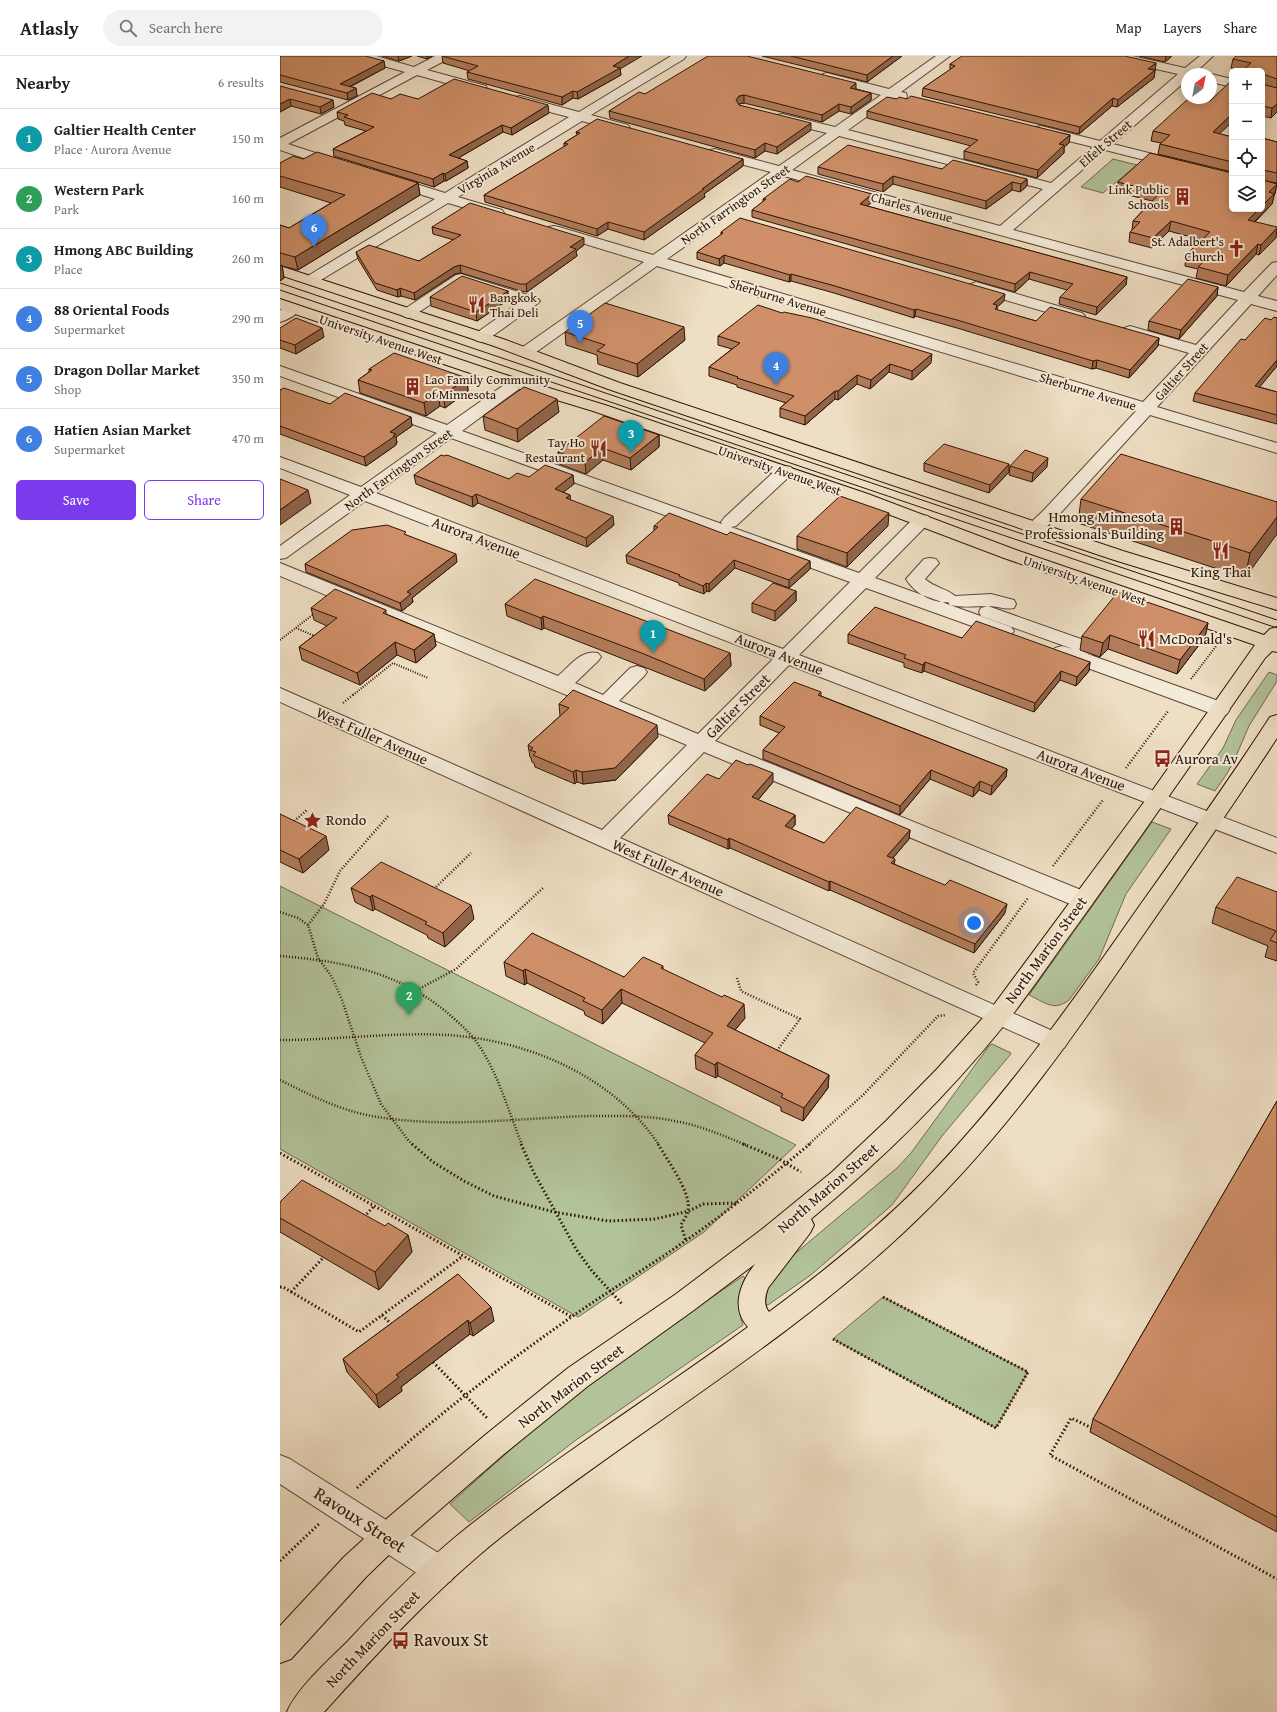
<!DOCTYPE html>
<html lang="en">
<head>
<meta charset="utf-8">
<style>
  body { margin:0; font-family:"Gentium Book Plus",serif; background:#f2f2f2; color:#222 }
  .controls { position:absolute; right:12px; top:12px; display:grid; overflow:hidden; border-radius:6px; box-shadow:0 2px 10px #0003 }
  .controls button { width:36px; height:36px; display:grid; place-items:center; padding:0; border:0; border-bottom:1px solid #e0e0e0; background:#fff; color:#222; font:20px sans-serif }
  .compass { position:absolute; left:901px; top:12px; width:36px; height:36px; border-radius:50%; background:#fff; box-shadow:0 2px 10px #0003; rotate:32deg }
  .you { position:absolute; left:694px; top:867px; width:14px; height:14px; margin:-10px; border:3px solid #fff; border-radius:50%; background:#1a73e8; box-shadow:0 0 0 6px #1a73e833 }
  .badge { display:grid; place-items:center; width:26px; height:26px; border-radius:50%; background:#7c3aed; color:#fff; font-size:13px; font-weight:700 }
  .pin { position:absolute; translate:-50% -33px; filter:drop-shadow(0 1px 2px #0008) }
  .pin::after { content:''; position:absolute; top:21px; width:14px; height:12px; background:inherit; clip-path:polygon(0 0,100% 0,50% 100%) }
  .list { margin:0; padding:0; list-style:none }
  h2 { display:flex; justify-content:space-between; align-items:center; height:52px; margin:0; padding:0 16px; font-size:17px }
  h2 small { font-size:13px; font-weight:400; color:#767676 }
  .list li { display:grid; grid-template-columns:26px 1fr auto; gap:12px; align-items:center; box-sizing:border-box; height:60px; padding:0 16px; border-top:1px solid #e0e0e0 }
  .list b { display:block; font-size:15px; white-space:nowrap }
  .list p { margin:0; font-size:13px; white-space:nowrap; color:#767676 }
  .list em { font-size:13px; font-style:normal; color:#767676 }
  .actions { display:flex; gap:8px; padding:12px 16px }
  .actions a { flex:1; padding:9px 0; border:1px solid #7c3aed; border-radius:6px; text-align:center; font-size:14px; color:#7c3aed }
  .actions .main { background:#7c3aed; color:#fff }
  .icon { flex:none; width:22px; height:22px; fill:none; stroke:currentColor; stroke-width:2; stroke-linecap:round; stroke-linejoin:round }
  .map { position:relative; flex:none; width:997px; height:1656px; overflow:hidden }
  header { display:flex; align-items:center; gap:24px; box-sizing:border-box; height:56px; padding:0 20px; background:#fff; border-bottom:1px solid #e0e0e0 }
  header strong { font-size:19px }
  nav { display:flex; gap:22px; margin-inline-start:auto; font-size:14px }
  .search { width:280px; height:36px; background:#f2f2f2; display:flex; align-items:center; gap:10px; box-sizing:border-box; padding:0 14px; border-radius:22px; color:#767676; font-size:15px }
  main { display:flex }
  aside { flex:1; background:#fff }
  .map>svg:first-child { display:block }
</style>
</head>
<body>
<header>
<strong>Atlasly</strong>
<div class="search"><svg class="icon" aria-label="search" viewBox="0 0 24 24"><circle cx="10" cy="10" r="6"/><path d="M15 15l6 6"/></svg>Search here</div>
<nav><a>Map</a><a>Layers</a><a>Share</a></nav>
</header>
<main>
<aside>
<h2>Nearby<small>6 results</small></h2>
<ul class="list">
<li><span class="badge" style="background:#0f9aa8">1</span><div><b>Galtier Health Center</b><p>Place · Aurora Avenue</p></div><em>150 m</em></li>
<li><span class="badge" style="background:#2e9e5b">2</span><div><b>Western Park</b><p>Park</p></div><em>160 m</em></li>
<li><span class="badge" style="background:#0f9aa8">3</span><div><b>Hmong ABC Building</b><p>Place</p></div><em>260 m</em></li>
<li><span class="badge" style="background:#3f7fe0">4</span><div><b>88 Oriental Foods</b><p>Supermarket</p></div><em>290 m</em></li>
<li><span class="badge" style="background:#3f7fe0">5</span><div><b>Dragon Dollar Market</b><p>Shop</p></div><em>350 m</em></li>
<li><span class="badge" style="background:#3f7fe0">6</span><div><b>Hatien Asian Market</b><p>Supermarket</p></div><em>470 m</em></li>
</ul>
<div class="actions"><a class="main">Save</a><a>Share</a></div>
</aside>
<div class="map">
<svg width="997" height="1656" viewBox="0 0 997 1656">
  <rect width="100%" height="100%" fill="#eedec3"/>
  <filter id="stains"><feTurbulence type="fractalNoise" baseFrequency=".005" numOctaves="4"/><feColorMatrix values="0 0 0 0 .2 0 0 0 0 .09 0 0 0 0 .02 0 0 0 .5 -.17"/></filter>
  <radialGradient id="worn" r=".72"><stop offset=".6" stop-color="#630" stop-opacity="0"/><stop offset="1" stop-color="#630" stop-opacity=".3"/></radialGradient>
  <!-- green -->
  <path fill="#b2c299" stroke="#706a50" d="M 833,103 L 857,109 L 823,137 L 801,131 Z
    M 989,616 L 997,619 L 997,625 L 969,670 L 953,707 L 946,719 L 935,735 L 917,728 L 943,692 L 956,664 Z
    M 872,766 L 891,773 L 846,838 L 819,903 L 789,944 C 774,956 764,946 749,939 Z
    M 0,830 L 516,1089 L 424,1176 L 298,1261 L 0,1093 Z
    M 712,988 L 731,997 L 730,999 L 662,1080 L 612,1149 L 532,1218 L 488,1249 L 485,1249 L 484,1239 L 486,1230 L 505,1206 L 617,1112 L 631,1097 L 709,990 Z
    M 463,1220 L 465,1222 C 457,1239 457,1252 463,1269 L 296,1384 L 189,1466 L 170,1448 C 224,1399 279,1350 337,1307 C 378,1277 421,1249 463,1220 Z
    M 603,1241 L 748,1316 L 716,1372 L 553,1283 Z"/>
  <g fill="none" stroke-linecap="round" stroke-linejoin="round">
    <defs>
      <path id="minor" d="M 76,0 L 96,0 L 134,11 L 155,0 L 170,0 L 168,3 L 147,14 L 206,30 L 207,33 L 206,36 L 201,37 L 137,19 L 8,88 L 63,106 L 65,109 L 63,112 L 58,113 L 53,112 L 0,94 L 0,82 L 125,16 L 78,3 Z
        M 391,0 L 406,0 L 404,3 L 311,59 L 348,69 L 350,72 L 348,75 L 343,76 L 302,65 L 178,141 L 222,154 L 224,157 L 222,160 L 217,161 L 212,160 L 168,147 L 36,227 L 31,229 L 26,227 L 23,224 L 26,221 L 155,143 L 107,128 L 105,125 L 107,122 L 112,121 L 117,122 L 165,137 L 289,61 L 235,47 L 234,44 L 235,41 L 240,40 L 299,56 Z
        M 656,0 L 670,0 L 621,36 L 626,37 L 627,40 L 626,43 L 621,44 L 613,42 L 568,74 L 771,127 L 813,91 L 756,77 L 754,74 L 756,71 L 761,70 L 820,85 L 898,18 L 832,3 L 830,0 L 852,0 L 905,12 L 920,0 L 933,0 L 917,15 L 920,18 L 907,18 L 907,24 L 833,88 L 952,118 L 952,126 L 825,94 L 733,174 L 964,236 L 992,207 L 997,206 L 997,219 L 978,240 L 997,245 L 997,255 L 971,248 L 877,351 L 997,387 L 997,397 L 870,359 L 775,463 C 767,470 761,478 749,475 L 746,471 L 763,455 L 856,355 L 377,210 L 252,299 L 246,301 L 240,299 L 238,296 L 240,293 L 364,206 L 269,177 L 267,174 L 269,171 L 274,170 L 279,171 L 373,199 L 491,116 L 430,100 L 428,97 L 430,94 L 435,93 L 499,110 L 547,77 L 497,65 L 495,62 L 497,59 L 502,58 L 555,71 L 601,39 L 543,24 L 541,21 L 543,18 L 547,17 L 609,33 ZM 559,80 L 571,83 L 763,133 L 720,170 L 512,114 ZM 504,120 L 958,244 L 916,289 L 850,270 L 844,272 L 842,275 L 844,278 L 909,297 L 863,346 L 387,203 Z
        M 931,18 L 952,23 L 952,31 L 931,26 Z
        M 181,218 L 257,242 L 260,245 L 257,248 L 207,284 L 201,286 L 195,284 L 193,281 L 195,278 L 240,246 L 183,227 L 133,260 L 128,262 L 123,260 L 120,257 L 123,254 L 176,219 Z
        M 696,226 L 802,257 L 805,260 L 802,263 L 797,265 L 691,234 L 688,231 L 691,228 Z
        M 13,248 L 18,250 L 21,253 C 16,259 7,264 0,266 L 0,254 Z
        M 0,310 L 167,369 L 231,324 L 237,322 L 243,324 L 245,327 L 243,330 L 182,375 L 442,468 L 441,466 L 444,462 L 499,411 L 505,410 L 511,411 L 514,415 L 511,419 L 456,470 L 451,471 L 579,517 L 636,460 L 642,459 L 648,460 L 651,464 L 648,468 L 595,522 L 731,571 L 734,575 L 731,579 L 724,581 L 717,579 L 586,532 L 519,599 L 997,782 L 997,797 L 509,609 L 435,685 L 811,838 L 814,844 L 811,850 L 803,852 L 795,850 L 424,696 L 340,782 L 784,980 L 788,986 L 784,992 L 776,995 L 0,646 L 0,632 L 322,774 L 407,689 L 0,520 L 0,507 L 278,620 C 290,610 301,593 318,597 L 321,601 L 318,605 L 295,627 L 323,639 L 350,612 L 357,610 L 364,612 L 367,616 L 364,620 L 339,645 L 418,678 L 493,603 L 85,445 L 6,502 L 0,503 L 0,490 L 70,439 L 0,412 L 0,401 L 81,431 L 157,377 L 0,320 ZM 171,382 L 570,526 L 503,593 L 96,437 Z
        M 650,502 L 656,503 L 659,507 L 645,523 C 653,531 670,534 675,540 L 711,538 L 734,544 L 736,548 L 734,552 C 724,554 718,550 709,550 C 696,550 683,552 670,549 L 668,546 C 652,548 634,536 626,523 L 644,503 Z
        M 708,550 L 815,588 L 818,592 L 815,596 L 808,598 L 802,596 L 947,648 L 950,653 L 947,658 L 940,659 L 933,658 L 775,600 L 772,596 L 775,592 L 782,590 L 793,593 L 701,560 L 699,556 L 701,552 Z
        M 0,1399 L 10,1403 L 171,1505 L 175,1515 L 171,1525 L 160,1529 L 149,1525 L 0,1428 Z"/>
      <path id="major" d="M 0,210 L 226,284 L 340,327 L 843,495 L 997,542 L 997,554 L 831,503 L 328,333 L 214,290 L 0,219 Z
        M 0,243 L 223,318 L 325,349 L 588,438 L 736,494 L 984,579 L 990,573 L 997,571 L 997,596 L 992,595 L 985,602 C 925,689 864,776 803,861 C 777,896 753,933 726,967 C 668,1039 602,1104 531,1163 L 534,1169 L 530,1177 L 488,1232 C 485,1240 483,1249 489,1256 C 542,1217 595,1174 642,1127 C 724,1043 791,948 858,852 C 903,789 948,726 990,661 L 997,659 L 997,682 C 953,749 907,816 861,882 C 790,986 716,1091 623,1177 C 500,1292 352,1377 221,1481 C 156,1533 100,1594 44,1656 L 7,1656 C 17,1632 49,1604 68,1585 C 109,1541 151,1499 198,1463 C 285,1395 379,1336 468,1271 C 450,1251 461,1226 475,1208 L 414,1254 L 308,1330 L 224,1398 L 117,1491 L 86,1521 L 11,1603 L 0,1607 L 0,1570 L 64,1501 L 97,1471 L 204,1380 L 288,1312 L 396,1238 L 481,1174 L 552,1116 L 606,1065 L 657,1013 L 710,954 L 870,738 L 975,589 L 724,502 L 576,446 L 313,355 L 211,324 L 0,253 Z"/>
    </defs>
    <!-- minor casing -->
    <use href="#minor" stroke="#5d4635" stroke-width="2"/>
    <!-- major casing -->
    <use href="#major" stroke="#2d1306" stroke-width="2"/>
    <!-- path-far2 -->
    <path stroke="#2d1306" stroke-width="2" stroke-dasharray="1 1.5" stroke-linecap="butt" d="M 16,572 L 37,581
      M 0,584 L 35,557
      M 911,623 L 937,589
      M 73,639 L 113,607 L 148,622"/>
    <!-- path-far1 -->
    <path stroke="#2d1306" stroke-width="2.5" stroke-dasharray="1 2" stroke-linecap="butt" d="M 63,647 L 74,638
      M 846,712 L 888,655
      M 12,767 L 27,754
      M 773,810 L 823,744
      M 154,833 L 191,797
      M 0,856 L 18,862 L 28,869 L 38,902 L 52,921 L 62,944 L 81,1001 L 101,1048 L 128,1084 L 133,1089
      M 28,869 L 44,848 L 60,815 L 109,759
      M 0,900 C 61,905 115,915 164,954 C 177,965 191,977 200,991 C 219,1021 229,1056 242,1089
      M 457,922 L 461,935 L 520,963 L 496,996
      M 696,929 L 698,926 L 693,917 L 748,842
      M 137,934 L 176,913 L 264,831
      M 0,984 C 56,984 112,976 167,979 C 248,984 333,1020 379,1089
      M 0,1024 C 30,1039 59,1054 92,1060 C 164,1073 237,1062 310,1060 C 337,1060 367,1059 394,1065 C 419,1069 442,1079 466,1089
      M 528,1089 L 583,1039 L 658,960 L 666,959"/>
    <!-- path -->
    <path stroke="#2d1306" stroke-width="3" stroke-dasharray="1.5 2.5" stroke-linecap="butt" d="M 132,1088 L 153,1106 L 184,1125 L 214,1140 L 274,1156 L 328,1165 L 375,1163 L 409,1155 L 423,1148 L 457,1147
      M 241,1088 L 253,1115 L 296,1193 L 312,1215 L 343,1249
      M 378,1088 C 387,1104 412,1137 408,1155 C 407,1160 403,1165 401,1169 L 406,1185
      M 463,1088 L 499,1103 L 521,1116
      M 0,1097 L 292,1261
      M 84,1161 L 94,1150
      M 0,1231 L 3,1231 L 79,1276 L 183,1200
      M 11,1236 L 44,1201
      M 102,1259 L 113,1270
      M 553,1283 L 716,1372 L 748,1316 L 603,1241
      M 153,1306 L 207,1362
      M 812,1372 L 791,1362 L 770,1399 L 997,1523
      M 77,1432 C 140,1373 209,1319 280,1269 C 319,1241 359,1217 398,1190 C 444,1159 487,1123 530,1088
      M 0,1505 L 40,1467"/>
    <!-- minor -->
    <use href="#minor" fill="#f4ead8" fill-rule="evenodd"/>
    <!-- major -->
    <use href="#major" fill="#eedec3" fill-rule="evenodd"/>
    <!-- tram -->
    <path stroke="#2d1306" stroke-width="1" d="M 0,227 L 997,564
      M 0,234 L 997,572"/>
  </g>
  <!-- wall -->
  <path fill="#b27c5a" stroke="#2d1306" d="M 0,0 L 104,5 L 105,12 L 70,31 L 76,32 L 77,40 L 68,44 L 0,26 Z
    M 102,0 L 132,0 L 119,5 Z
    M 137,0 L 152,0 L 147,3 Z
    M 162,0 L 340,13 L 341,19 L 298,43 L 293,42 L 282,49 L 188,23 L 187,16 L 190,15 L 163,7 Z
    M 482,0 L 622,0 L 587,26 Z
    M 859,0 L 892,0 L 885,6 Z
    M 997,0 L 997,56 L 991,62 L 982,60 L 982,15 L 963,15 L 951,12 L 953,3 Z
    M 876,7 L 874,22 L 837,51 L 832,50 L 799,78 L 642,40 L 643,32 L 670,14 L 670,8 Z
    M 0,30 L 54,51 L 41,58 L 11,50 L 0,56 Z
    M 576,33 L 591,37 L 591,44 L 571,58 L 559,55 L 542,66 L 464,47 L 459,48 L 458,48 L 459,49 L 531,74 L 497,98 L 485,95 L 475,102 L 330,62 L 329,55 L 365,38 Z
    M 111,43 L 138,43 L 269,57 L 232,79 L 223,76 L 178,102 L 187,105 L 188,112 L 166,125 L 164,125 L 154,131 L 54,100 L 53,93 L 86,75 L 65,69 L 64,65 L 58,63 L 57,56 Z
    M 617,43 L 790,79 L 789,87 L 784,91 L 784,97 L 757,122 L 684,103 L 684,95 L 691,90 L 587,62 L 587,55 Z
    M 911,44 L 940,78 L 952,81 L 952,116 L 878,98 L 880,88 L 881,87 L 871,85 L 873,75 Z
    M 296,76 L 463,103 L 463,110 L 424,138 L 425,141 L 364,184 L 328,173 L 317,180 L 205,146 L 204,139 L 284,91 L 284,87 L 297,79 Z
    M 982,82 L 997,86 L 997,127 L 985,125 L 997,128 L 995,138 L 994,139 L 992,148 L 975,166 L 996,182 L 979,199 L 976,198 L 946,230 L 916,222 L 918,213 L 905,210 L 906,199 L 922,184 L 889,175 L 872,192 L 849,186 L 850,176 L 852,174 L 853,165 L 872,145 L 837,136 L 838,126 L 952,153 Z
    M 23,103 L 138,127 L 140,139 L 18,214 L 2,210 L 4,222 L 0,225 L 0,169 L 9,172 L 51,147 L 0,131 L 0,107 Z
    M 538,111 L 662,113 L 747,123 L 747,130 L 740,136 L 732,134 L 706,153 L 613,128 L 603,136 L 538,118 Z
    M 518,126 L 592,138 L 592,146 L 587,150 L 847,221 L 846,229 L 816,259 L 779,248 L 780,241 L 787,234 L 749,223 L 735,236 L 472,161 L 472,154 L 483,146 L 483,143 Z
    M 152,171 L 304,189 L 296,195 L 297,200 L 247,236 L 241,235 L 181,217 L 175,218 L 135,244 L 121,240 L 118,241 L 97,234 L 78,203 L 76,196 L 139,205 L 174,184 L 153,178 Z
    M 441,176 L 724,245 L 717,251 L 717,254 L 756,265 L 879,282 L 878,290 L 849,322 L 816,312 L 812,313 L 677,272 L 635,260 L 634,262 L 554,237 L 511,225 L 509,226 L 444,207 L 440,210 L 417,203 L 417,196 L 441,179 Z
    M 938,231 L 937,240 L 899,283 L 868,274 L 869,265 Z
    M 228,235 L 228,244 L 197,265 L 151,250 L 150,241 Z
    M 997,262 L 997,310 L 979,331 L 997,336 L 997,368 L 913,345 L 915,337 L 965,284 L 991,264 Z
    M 0,272 L 44,281 L 16,298 L 0,292 Z
    M 285,276 L 405,284 L 358,321 L 318,308 L 317,299 L 286,289 Z
    M 438,280 L 651,307 L 632,324 L 609,316 L 590,333 L 577,328 L 558,344 L 555,343 L 525,369 L 500,361 L 500,352 L 506,347 L 457,331 L 457,329 L 429,320 L 429,311 L 452,293 L 438,289 Z
    M 89,313 L 187,322 L 188,335 L 165,352 L 160,350 L 146,360 L 80,337 L 78,324 L 89,316 Z
    M 0,334 L 50,348 L 131,361 L 132,370 L 116,381 L 117,387 L 116,387 L 116,389 L 86,410 L 0,378 Z
    M 279,356 L 238,386 L 205,374 L 203,360 Z
    M 379,379 L 379,391 L 351,414 L 323,404 L 306,418 L 279,408 L 278,396 Z
    M 644,407 L 729,416 L 709,437 L 644,415 Z
    M 730,410 L 767,411 L 752,426 L 729,419 Z
    M 134,419 L 229,423 L 293,419 L 294,428 L 283,436 L 290,439 L 290,444 L 334,469 L 307,491 L 198,447 L 193,451 L 136,428 Z
    M 801,443 L 997,446 L 965,522 L 798,467 Z
    M 374,470 L 447,479 L 530,505 L 530,513 L 509,532 L 455,512 L 429,536 L 427,535 L 424,538 L 399,529 L 399,527 L 347,507 L 346,499 L 374,475 Z
    M 608,470 L 567,511 L 517,493 L 517,480 Z
    M 126,479 L 177,506 L 132,542 L 133,546 L 122,555 L 26,516 L 25,508 Z
    M 516,535 L 516,545 L 495,565 L 472,556 L 472,547 Z
    M 225,548 L 450,597 L 451,610 L 425,635 L 364,611 L 264,572 L 262,574 L 227,560 Z
    M 31,552 L 106,554 L 106,558 L 154,578 L 156,590 L 136,607 L 117,599 L 80,629 L 22,604 L 19,591 L 47,570 L 34,564 Z
    M 928,567 L 925,581 L 897,618 L 828,593 L 820,601 L 800,594 L 802,580 Z
    M 568,578 L 682,582 L 810,606 L 809,615 L 796,630 L 780,624 L 754,656 L 644,615 L 642,617 L 624,611 L 624,607 L 568,587 Z
    M 541,636 L 541,640 L 727,713 L 726,721 L 711,739 L 699,734 L 693,741 L 650,723 L 620,759 L 483,703 L 483,694 L 499,677 L 480,669 L 480,660 Z
    M 279,648 L 378,681 L 336,724 L 303,728 L 297,726 L 295,728 L 255,711 L 254,707 L 252,706 L 251,702 L 250,701 L 248,689 L 280,660 Z
    M 468,709 L 493,726 L 478,744 L 515,759 L 515,769 L 511,773 L 544,787 L 630,774 L 629,783 L 613,802 L 614,808 L 725,857 L 694,897 L 550,834 L 549,835 L 450,792 L 448,793 L 389,768 L 388,759 L 439,723 Z
    M 0,758 L 49,794 L 23,817 L 0,806 Z
    M 71,832 L 194,863 L 165,891 L 148,882 L 147,879 L 95,853 L 93,855 L 75,846 Z
    M 997,836 L 997,905 L 985,901 L 988,890 L 932,867 L 936,851 Z
    M 224,906 L 344,921 L 383,910 L 383,914 L 465,962 L 455,974 L 549,1019 L 548,1032 L 523,1065 L 501,1055 L 501,1051 L 438,1020 L 436,1022 L 416,1013 L 415,999 L 425,987 L 342,947 L 323,968 L 305,959 L 304,955 L 247,927 L 245,929 L 226,920 Z
    M 997,1045 L 997,1476 L 810,1376 L 813,1363 Z
    M 0,1146 L 105,1170 L 128,1179 L 132,1196 L 99,1234 L 0,1176 Z
    M 178,1218 L 214,1265 L 193,1280 L 190,1278 L 121,1331 L 122,1335 L 99,1352 L 67,1316 L 63,1303 Z"/>
  <!-- shaded-wall -->
  <path fill="#91654a" stroke="#2d1306" d="M 118,0 L 132,0 L 119,5 Z
    M 147,0 L 152,0 L 147,3 Z
    M 349,0 L 362,0 L 340,13 L 341,19 L 298,43 L 297,36 L 333,10 Z
    M 613,0 L 622,0 L 587,26 L 587,19 Z
    M 886,0 L 892,0 L 885,6 Z
    M 104,5 L 105,12 L 61,35 L 60,28 Z
    M 876,7 L 874,22 L 837,51 L 838,44 L 868,13 Z
    M 576,27 L 576,34 L 570,32 Z
    M 76,32 L 77,40 L 68,44 L 67,37 Z
    M 293,35 L 293,42 L 282,49 L 282,41 Z
    M 591,37 L 591,44 L 571,58 L 571,51 Z
    M 464,39 L 464,47 L 459,48 L 456,51 L 456,44 L 459,40 Z
    M 833,42 L 832,50 L 799,78 L 800,71 Z
    M 10,43 L 11,50 L 0,56 L 0,48 Z
    M 53,44 L 54,51 L 41,58 L 40,51 Z
    M 559,48 L 559,55 L 542,66 L 542,59 Z
    M 997,48 L 997,56 L 991,62 L 992,52 Z
    M 268,49 L 269,57 L 232,79 L 231,72 Z
    M 952,58 L 952,66 L 931,86 L 933,76 Z
    M 531,67 L 531,74 L 497,98 L 497,91 Z
    M 222,69 L 223,76 L 170,107 L 169,99 Z
    M 790,79 L 789,87 L 784,91 L 784,97 L 757,122 L 758,114 L 779,88 Z
    M 485,87 L 485,95 L 475,102 L 475,94 Z
    M 463,103 L 463,110 L 424,138 L 425,141 L 364,184 L 364,176 L 422,133 Z
    M 187,105 L 188,112 L 166,125 L 165,118 Z
    M 163,117 L 164,125 L 154,131 L 153,123 Z
    M 613,120 L 613,128 L 603,136 L 603,128 Z
    M 747,123 L 747,130 L 740,136 L 741,128 Z
    M 732,126 L 732,134 L 706,153 L 706,145 Z
    M 138,127 L 140,139 L 18,214 L 15,201 Z
    M 997,128 L 992,148 L 966,174 L 968,164 L 979,153 L 982,153 L 982,150 L 989,136 Z
    M 592,138 L 592,146 L 580,156 L 580,148 Z
    M 891,165 L 889,175 L 872,192 L 873,182 Z
    M 328,166 L 328,173 L 317,180 L 317,173 Z
    M 997,172 L 996,182 L 979,199 L 981,189 Z
    M 304,182 L 304,189 L 296,195 L 297,200 L 247,236 L 246,228 L 290,191 Z
    M 978,188 L 976,198 L 946,230 L 948,219 Z
    M 444,199 L 444,207 L 440,210 L 439,203 Z
    M 2,209 L 4,222 L 0,225 L 0,210 Z
    M 180,209 L 181,217 L 175,218 L 135,244 L 134,237 L 174,211 Z
    M 750,216 L 749,223 L 735,236 L 735,228 Z
    M 511,218 L 511,225 L 509,226 L 510,219 Z
    M 847,221 L 846,229 L 816,259 L 817,251 Z
    M 938,231 L 937,240 L 899,283 L 901,274 Z
    M 120,232 L 121,240 L 118,241 L 117,234 Z
    M 228,235 L 228,244 L 197,265 L 196,256 Z
    M 725,238 L 724,245 L 717,251 L 717,258 L 713,248 Z
    M 636,253 L 635,260 L 634,262 L 634,254 Z
    M 404,271 L 405,284 L 358,321 L 357,308 Z
    M 42,272 L 44,281 L 16,298 L 15,289 Z
    M 879,282 L 878,290 L 849,322 L 850,314 Z
    M 652,298 L 651,307 L 632,324 L 632,315 Z
    M 817,304 L 816,312 L 812,313 L 813,305 Z
    M 997,304 L 997,310 L 974,338 L 975,330 Z
    M 610,308 L 609,316 L 590,333 L 591,324 Z
    M 577,319 L 577,328 L 558,344 L 558,335 Z
    M 187,322 L 188,335 L 165,352 L 163,339 Z
    M 555,335 L 555,343 L 525,369 L 525,360 Z
    M 158,337 L 160,350 L 146,360 L 144,347 Z
    M 277,343 L 279,356 L 238,386 L 237,373 Z
    M 131,361 L 132,370 L 116,381 L 117,387 L 116,387 L 116,389 L 86,410 L 84,401 L 110,376 Z
    M 379,379 L 379,391 L 351,414 L 350,402 Z
    M 323,392 L 323,404 L 306,418 L 305,406 Z
    M 768,402 L 767,411 L 752,426 L 753,417 Z
    M 729,408 L 729,416 L 709,437 L 710,429 Z
    M 293,419 L 294,428 L 276,442 L 275,433 Z
    M 28,434 L 31,447 L 0,469 L 0,454 Z
    M 196,438 L 198,447 L 193,451 L 192,441 Z
    M 290,439 L 291,448 L 286,442 Z
    M 609,457 L 608,470 L 567,511 L 567,497 Z
    M 333,460 L 334,469 L 307,491 L 306,482 Z
    M 997,461 L 997,478 L 965,522 L 970,497 Z
    M 176,498 L 177,506 L 132,542 L 133,546 L 122,555 L 120,547 L 127,536 Z
    M 454,504 L 455,512 L 429,536 L 429,528 Z
    M 530,505 L 530,513 L 509,532 L 509,524 Z
    M 426,527 L 427,535 L 424,538 L 423,530 Z
    M 516,535 L 516,545 L 495,565 L 495,555 Z
    M 263,560 L 264,572 L 262,574 L 261,562 Z
    M 928,567 L 925,581 L 897,618 L 900,604 Z
    M 154,578 L 156,590 L 136,607 L 134,594 Z
    M 830,579 L 828,593 L 820,601 L 823,587 Z
    M 115,586 L 117,599 L 80,629 L 77,617 Z
    M 450,597 L 451,610 L 425,635 L 424,623 Z
    M 645,606 L 644,615 L 642,617 L 643,609 Z
    M 810,606 L 809,615 L 796,630 L 797,621 Z
    M 781,615 L 780,624 L 754,656 L 755,647 Z
    M 377,669 L 378,681 L 336,724 L 303,728 L 302,716 Z
    M 727,713 L 726,721 L 711,739 L 712,730 Z
    M 296,714 L 297,726 L 295,728 L 293,716 Z
    M 651,714 L 650,723 L 620,759 L 620,750 Z
    M 493,717 L 493,726 L 472,751 L 472,741 Z
    M 700,725 L 699,734 L 693,741 L 694,732 Z
    M 515,759 L 515,769 L 505,780 L 505,770 Z
    M 630,774 L 629,783 L 607,809 L 607,800 Z
    M 46,780 L 49,794 L 23,817 L 19,803 Z
    M 449,782 L 450,792 L 448,793 L 448,784 Z
    M 615,803 L 614,812 L 611,807 Z
    M 550,825 L 550,834 L 549,835 L 549,826 Z
    M 92,839 L 95,853 L 93,855 L 90,841 Z
    M 727,848 L 725,857 L 694,897 L 695,888 Z
    M 191,849 L 194,863 L 165,891 L 163,877 Z
    M 245,913 L 247,927 L 245,929 L 243,915 Z
    M 341,933 L 342,947 L 323,968 L 322,954 Z
    M 464,948 L 465,962 L 447,984 L 447,970 Z
    M 437,1006 L 438,1020 L 436,1022 L 435,1009 Z
    M 549,1019 L 548,1032 L 523,1065 L 524,1052 Z
    M 128,1179 L 132,1196 L 99,1234 L 95,1216 Z
    M 211,1251 L 214,1265 L 193,1280 L 190,1267 Z
    M 188,1264 L 190,1278 L 121,1331 L 122,1335 L 99,1352 L 96,1339 L 116,1319 Z"/>
  <!-- building -->
  <path fill="#cf9069" stroke="#2d1306" d="M 0,0 L 86,0 L 104,5 L 60,28 L 76,32 L 67,37 L 0,19 Z
    M 162,0 L 349,0 L 333,10 L 340,12 L 297,36 L 293,35 L 282,41 L 187,16 L 198,10 Z
    M 428,0 L 467,0 L 576,27 L 570,32 L 591,37 L 571,51 L 559,48 L 542,59 L 464,39 L 459,40 L 456,44 L 459,49 L 531,67 L 497,91 L 485,87 L 475,94 L 329,55 L 359,36 L 365,38 Z
    M 511,0 L 613,0 L 587,19 Z
    M 682,0 L 845,0 L 876,7 L 868,13 L 875,14 L 838,44 L 833,42 L 800,71 L 643,32 L 675,10 L 670,8 Z
    M 956,0 L 997,0 L 997,23 L 983,18 L 982,28 L 997,32 L 997,48 L 992,52 L 982,50 L 982,15 L 962,15 L 971,7 L 953,3 Z
    M 174,23 L 268,49 L 231,72 L 222,69 L 169,99 L 187,105 L 165,118 L 163,117 L 153,123 L 53,93 L 94,71 L 64,61 L 68,59 L 57,56 L 92,37 L 111,43 L 120,38 L 138,43 Z
    M 952,24 L 952,58 L 933,76 L 952,81 L 952,106 L 880,88 L 890,79 L 873,75 L 908,43 L 911,44 L 914,42 L 919,42 L 930,45 Z
    M 0,30 L 53,44 L 40,51 L 10,43 L 0,48 Z
    M 631,40 L 790,79 L 779,88 L 784,89 L 758,114 L 684,95 L 698,84 L 587,55 L 607,41 L 617,43 L 619,41 L 627,43 Z
    M 317,63 L 463,103 L 422,133 L 424,133 L 364,176 L 328,166 L 317,173 L 204,139 L 288,88 L 284,87 L 300,77 L 296,76 Z
    M 982,82 L 997,86 L 997,117 L 983,114 L 983,124 L 997,128 L 989,136 L 994,138 L 982,150 Z
    M 568,89 L 572,90 L 662,113 L 673,104 L 747,123 L 741,128 L 732,126 L 706,145 L 613,120 L 603,128 L 538,111 Z
    M 37,96 L 138,127 L 15,201 L 0,197 L 0,169 L 9,172 L 65,139 L 0,120 L 0,107 L 13,100 L 23,103 Z
    M 870,97 L 952,117 L 952,153 L 979,153 L 968,164 L 997,171 L 997,172 L 981,189 L 978,188 L 948,219 L 918,211 L 925,204 L 906,199 L 930,176 L 891,165 L 873,182 L 850,176 L 860,166 L 853,165 L 880,137 L 838,126 Z
    M 526,120 L 592,138 L 580,148 L 847,221 L 817,251 L 780,241 L 793,228 L 750,216 L 735,228 L 472,154 L 486,143 L 483,143 L 510,123 L 518,126 Z
    M 190,147 L 304,182 L 290,191 L 296,193 L 246,228 L 240,228 L 180,209 L 174,211 L 134,237 L 120,232 L 117,234 L 95,227 L 76,196 L 89,189 L 139,205 L 181,179 L 152,171 Z
    M 460,162 L 725,238 L 713,248 L 717,249 L 716,250 L 717,251 L 715,253 L 756,265 L 770,251 L 879,282 L 850,314 L 817,304 L 813,305 L 677,264 L 636,253 L 634,254 L 555,230 L 511,218 L 510,219 L 444,199 L 439,203 L 417,196 L 443,177 L 441,176 Z
    M 182,220 L 228,235 L 196,256 L 150,241 Z
    M 908,223 L 938,231 L 901,274 L 869,265 Z
    M 325,247 L 404,271 L 357,308 L 317,295 L 325,289 L 285,276 Z
    M 478,249 L 502,257 L 504,256 L 532,262 L 652,298 L 632,315 L 610,308 L 591,324 L 577,319 L 558,335 L 555,335 L 525,360 L 500,352 L 514,340 L 457,322 L 458,321 L 429,311 L 460,287 L 438,280 Z
    M 994,261 L 997,262 L 997,304 L 975,330 L 997,336 L 997,359 L 915,337 L 961,283 L 965,284 L 985,262 L 991,264 Z
    M 16,262 L 42,272 L 15,289 L 0,284 L 0,272 Z
    M 114,297 L 187,322 L 163,339 L 158,337 L 144,347 L 78,324 L 92,314 L 89,313 Z
    M 244,331 L 277,343 L 237,373 L 203,360 Z
    M 4,332 L 50,348 L 65,337 L 131,361 L 110,376 L 116,378 L 113,380 L 115,380 L 84,401 L 0,370 L 0,334 Z
    M 324,360 L 379,379 L 350,402 L 323,392 L 305,406 L 278,396 Z
    M 664,388 L 729,408 L 710,429 L 644,407 Z
    M 745,394 L 768,402 L 753,417 L 730,410 Z
    M 841,398 L 997,446 L 997,461 L 970,497 L 801,443 Z
    M 161,399 L 164,400 L 167,399 L 229,423 L 237,417 L 249,421 L 265,409 L 293,419 L 275,433 L 290,439 L 286,442 L 333,460 L 306,482 L 196,438 L 192,441 L 134,419 Z
    M 0,423 L 28,434 L 0,454 Z
    M 560,440 L 609,457 L 567,497 L 517,480 Z
    M 389,457 L 447,479 L 450,476 L 530,505 L 509,524 L 454,504 L 429,528 L 426,527 L 423,530 L 399,520 L 400,519 L 346,499 L 378,471 L 374,470 Z
    M 107,469 L 126,476 L 124,478 L 176,498 L 127,536 L 131,538 L 120,547 L 25,508 L 72,474 Z
    M 255,523 L 450,597 L 424,623 L 364,598 L 263,560 L 261,562 L 225,548 Z
    M 493,527 L 516,535 L 495,555 L 472,547 Z
    M 55,533 L 106,554 L 103,557 L 154,578 L 134,594 L 115,586 L 77,617 L 19,591 L 57,562 L 31,552 Z
    M 838,536 L 928,567 L 900,604 L 830,579 L 823,587 L 802,580 Z
    M 595,551 L 682,582 L 696,565 L 810,606 L 797,621 L 781,615 L 755,647 L 645,606 L 643,609 L 624,602 L 626,599 L 568,578 Z
    M 514,626 L 541,636 L 538,639 L 727,713 L 712,730 L 700,725 L 694,732 L 651,714 L 620,750 L 483,694 L 505,671 L 480,660 Z
    M 293,634 L 377,669 L 335,712 L 302,716 L 296,714 L 293,716 L 253,699 L 256,696 L 250,694 L 253,692 L 248,689 L 289,652 L 279,648 Z
    M 456,704 L 468,709 L 470,708 L 493,717 L 472,741 L 515,759 L 505,770 L 544,787 L 576,751 L 630,774 L 607,800 L 615,803 L 611,807 L 665,829 L 670,824 L 727,848 L 695,888 L 550,825 L 549,826 L 449,782 L 448,784 L 388,759 L 427,718 L 439,723 Z
    M 0,758 L 46,780 L 19,803 L 0,794 Z
    M 101,806 L 191,849 L 163,877 L 145,868 L 147,866 L 92,839 L 90,841 L 71,832 Z
    M 957,821 L 997,836 L 997,887 L 990,884 L 996,875 L 936,851 Z
    M 252,877 L 344,921 L 363,901 L 383,910 L 381,912 L 442,941 L 444,939 L 464,948 L 447,970 L 549,1019 L 524,1052 L 501,1041 L 503,1038 L 437,1006 L 435,1009 L 415,999 L 433,977 L 341,933 L 322,954 L 303,945 L 305,942 L 245,913 L 243,915 L 224,906 Z
    M 997,1045 L 997,1461 L 813,1363 Z
    M 22,1124 L 105,1170 L 108,1167 L 128,1179 L 95,1216 L 0,1162 L 0,1146 Z
    M 178,1218 L 211,1251 L 190,1267 L 188,1264 L 116,1319 L 119,1321 L 96,1339 L 63,1303 Z"/>
  <!-- icons -->
  <defs>
    <symbol id="building-bare" viewBox="-9 -9 18 18"><path d="M-4-6H4V6H1V3H-1V6H-4ZM-2.5-4.3h1.7v1.8h-1.7ZM.8-4.3h1.7v1.8H.8ZM-2.5-1h1.7V.8h-1.7ZM.8-1h1.7V.8H.8Z" fill="#8f2418" stroke="#f4ead8" stroke-width="2.5" paint-order="stroke"/></symbol>
    <symbol id="church-bare" viewBox="-9 -9 18 18"><path d="M-1.2-6h2.4v3.5h3.3v2.4h-3.3V6h-2.4V-.1h-3.3v-2.4h3.3Z" fill="#8f2418" stroke="#f4ead8" stroke-width="2.5" paint-order="stroke"/></symbol>
    <symbol id="restaurant-bare" viewBox="-9 -9 18 18"><path d="M-5-6h1v4h1v-4h1v4h1v-4h1v5L-1.5 .5V6h-2V.5L-5-1ZM5-6V6H3V1.5H1.5Q1.5-4 5-6Z" fill="#8f2418" stroke="#f4ead8" stroke-width="2.5" paint-order="stroke"/></symbol>
    <symbol id="bus-bare" viewBox="-9 -9 18 18"><path d="M-5-6H5V4H4V6H2V4H-2V6H-4V4H-5ZM-3.5-4V0h7V-4ZM-3.5 1.2v1.5H-2V1.2ZM2 1.2v1.5H3.5V1.2Z" fill="#8f2418" stroke="#f4ead8" stroke-width="2.5" paint-order="stroke"/></symbol>
    <symbol id="sight-bare" viewBox="-9 -9 18 18"><path d="M0-6L1.8-2.2L6-1.7L2.9 1.2L3.7 5.4L0 3.3L-3.7 5.4L-2.9 1.2L-6-1.7L-1.8-2.2Z" fill="#8f2418" stroke="#f4ead8" stroke-width="2.5" paint-order="stroke"/></symbol>
  </defs>
  <g fill-rule="evenodd">
    <use href="#building-bare" x="890" y="128" width="25" height="25"/>
    <use href="#church-bare" x="944" y="180" width="25" height="25"/>
    <use href="#restaurant-bare" x="184" y="236" width="25" height="25"/>
    <use href="#building-bare" x="120" y="318" width="25" height="25"/>
    <use href="#restaurant-bare" x="306" y="380" width="25" height="25"/>
    <use href="#building-bare" x="884" y="458" width="25" height="25"/>
    <use href="#restaurant-bare" x="928" y="482" width="25" height="25"/>
    <use href="#restaurant-bare" x="854" y="570" width="25" height="25"/>
    <use href="#bus-bare" x="870" y="690" width="25" height="25"/>
    <use href="#sight-bare" x="20" y="752" width="25" height="25"/>
    <use href="#bus-bare" x="108" y="1572" width="25" height="25"/>
  </g>
  <g text-anchor="middle" stroke-width="4" stroke-linejoin="round" paint-order="stroke">
    <!-- far-street labels -->
    <g font-size="13" fill="#2d1306" stroke="#f4ead8">
      <text transform="translate(825 87) rotate(-41)" y="5">Elfelt Street</text>
      <text transform="translate(216 112) rotate(-31)" y="5">Virginia Avenue</text>
      <text transform="translate(455 148) rotate(-35)" y="5">North Farrington Street</text>
      <text transform="translate(632 151) rotate(15)" y="5">Charles Avenue</text>
      <text transform="translate(498 241) rotate(17)" y="5">Sherburne Avenue</text>
      <text transform="translate(101 283) rotate(19)" y="5">University Avenue West</text>
      <text transform="translate(901 315) rotate(-48)" y="5">Galtier Street</text>
      <text transform="translate(808 335) rotate(17)" y="5">Sherburne Avenue</text>
      <text transform="translate(118 413) rotate(-36)" y="5">North Farrington Street</text>
      <text transform="translate(500 414) rotate(19)" y="5">University Avenue West</text>
      <text transform="translate(805 524) rotate(19)" y="5">University Avenue West</text>
    </g>
    <!-- far-poi labels -->
    <g font-size="13" fill="#2d1306" stroke="#f4ead8" text-anchor="end">
      <text x="889" y="138">Link Public<tspan x="889" dy="15">Schools</tspan></text>
      <text x="944" y="190">St. Adalbert's<tspan x="944" dy="15">Church</tspan></text>
      <text x="210" y="246" text-anchor="start">Bangkok<tspan x="210" dy="15">Thai Deli</tspan></text>
      <text x="145" y="328" text-anchor="start">Lao Family Community<tspan x="145" dy="15">of Minnesota</tspan></text>
      <text x="305" y="391">Tay Ho<tspan x="305" dy="15">Restaurant</tspan></text>
    </g>
    <!-- poi labels -->
    <g font-size="15" fill="#2d1306" stroke="#f4ead8" text-anchor="start">
      <text x="884" y="466" text-anchor="end">Hmong Minnesota<tspan x="884" dy="17">Professionals Building</tspan></text>
      <text x="941" y="521" text-anchor="middle">King Thai</text>
      <text x="879" y="588">McDonald's</text>
      <text x="895" y="708">Aurora Av</text>
      <text x="46" y="769">Rondo</text>
    </g>
    <!-- street labels -->
    <g font-size="15" fill="#2d1306" stroke="#f4ead8">
      <text transform="translate(196 482) rotate(21)" y="5">Aurora Avenue</text>
      <text transform="translate(499 598) rotate(21)" y="5">Aurora Avenue</text>
      <text transform="translate(458 650) rotate(-45)" y="5">Galtier Street</text>
      <text transform="translate(92 680) rotate(24)" y="5">West Fuller Avenue</text>
      <text transform="translate(801 714) rotate(21)" y="5">Aurora Avenue</text>
      <text transform="translate(388 812) rotate(24)" y="5">West Fuller Avenue</text>
      <text transform="translate(766 894) rotate(-54)" y="5">North Marion Street</text>
      <text transform="translate(548 1132) rotate(-41)" y="5">North Marion Street</text>
      <text transform="translate(291 1330) rotate(-37)" y="5">North Marion Street</text>
      <text transform="translate(93 1583) rotate(-46)" y="5">North Marion Street</text>
    </g>
    <!-- near-street labels -->
    <g font-size="18" fill="#2d1306" stroke="#f4ead8">
      <text transform="translate(80 1464) rotate(33)" y="6">Ravoux Street</text>
    </g>
    <!-- near-poi labels -->
    <g font-size="18" fill="#2d1306" stroke="#f4ead8" text-anchor="start">
      <text x="134" y="1590">Ravoux St</text>
    </g>
  </g>
  <rect width="100%" height="100%" filter="url(#stains)"/>
  <rect width="100%" height="100%" fill="url(#worn)"/>
</svg>
<div class="controls">
<button>+</button>
<button>−</button>
<button><svg class="icon" aria-label="locate" viewBox="0 0 24 24"><circle cx="12" cy="12" r="6"/><path d="M12 2v4M12 18v4M2 12h4M18 12h4"/></svg></button>
<button><svg class="icon" aria-label="layers" viewBox="0 0 24 24"><path d="M12 4l9 5-9 5-9-5zM3 14l9 5 9-5"/></svg></button>
</div>
<svg class="compass" viewBox="-18 -18 36 36"><path d="M0-13l5 13h-10z" fill="#e53935"/><path d="M0 13l5-13h-10z" fill="#767676"/></svg>
<div class="you"></div>
<div class="pin badge" style="left:373px;top:597px;background:#0f9aa8">1</div>
<div class="pin badge" style="left:129px;top:959px;background:#2e9e5b">2</div>
<div class="pin badge" style="left:351px;top:397px;background:#0f9aa8">3</div>
<div class="pin badge" style="left:496px;top:329px;background:#3f7fe0">4</div>
<div class="pin badge" style="left:300px;top:287px;background:#3f7fe0">5</div>
<div class="pin badge" style="left:34px;top:191px;background:#3f7fe0">6</div>
</div>
</main>
</body>
</html>
